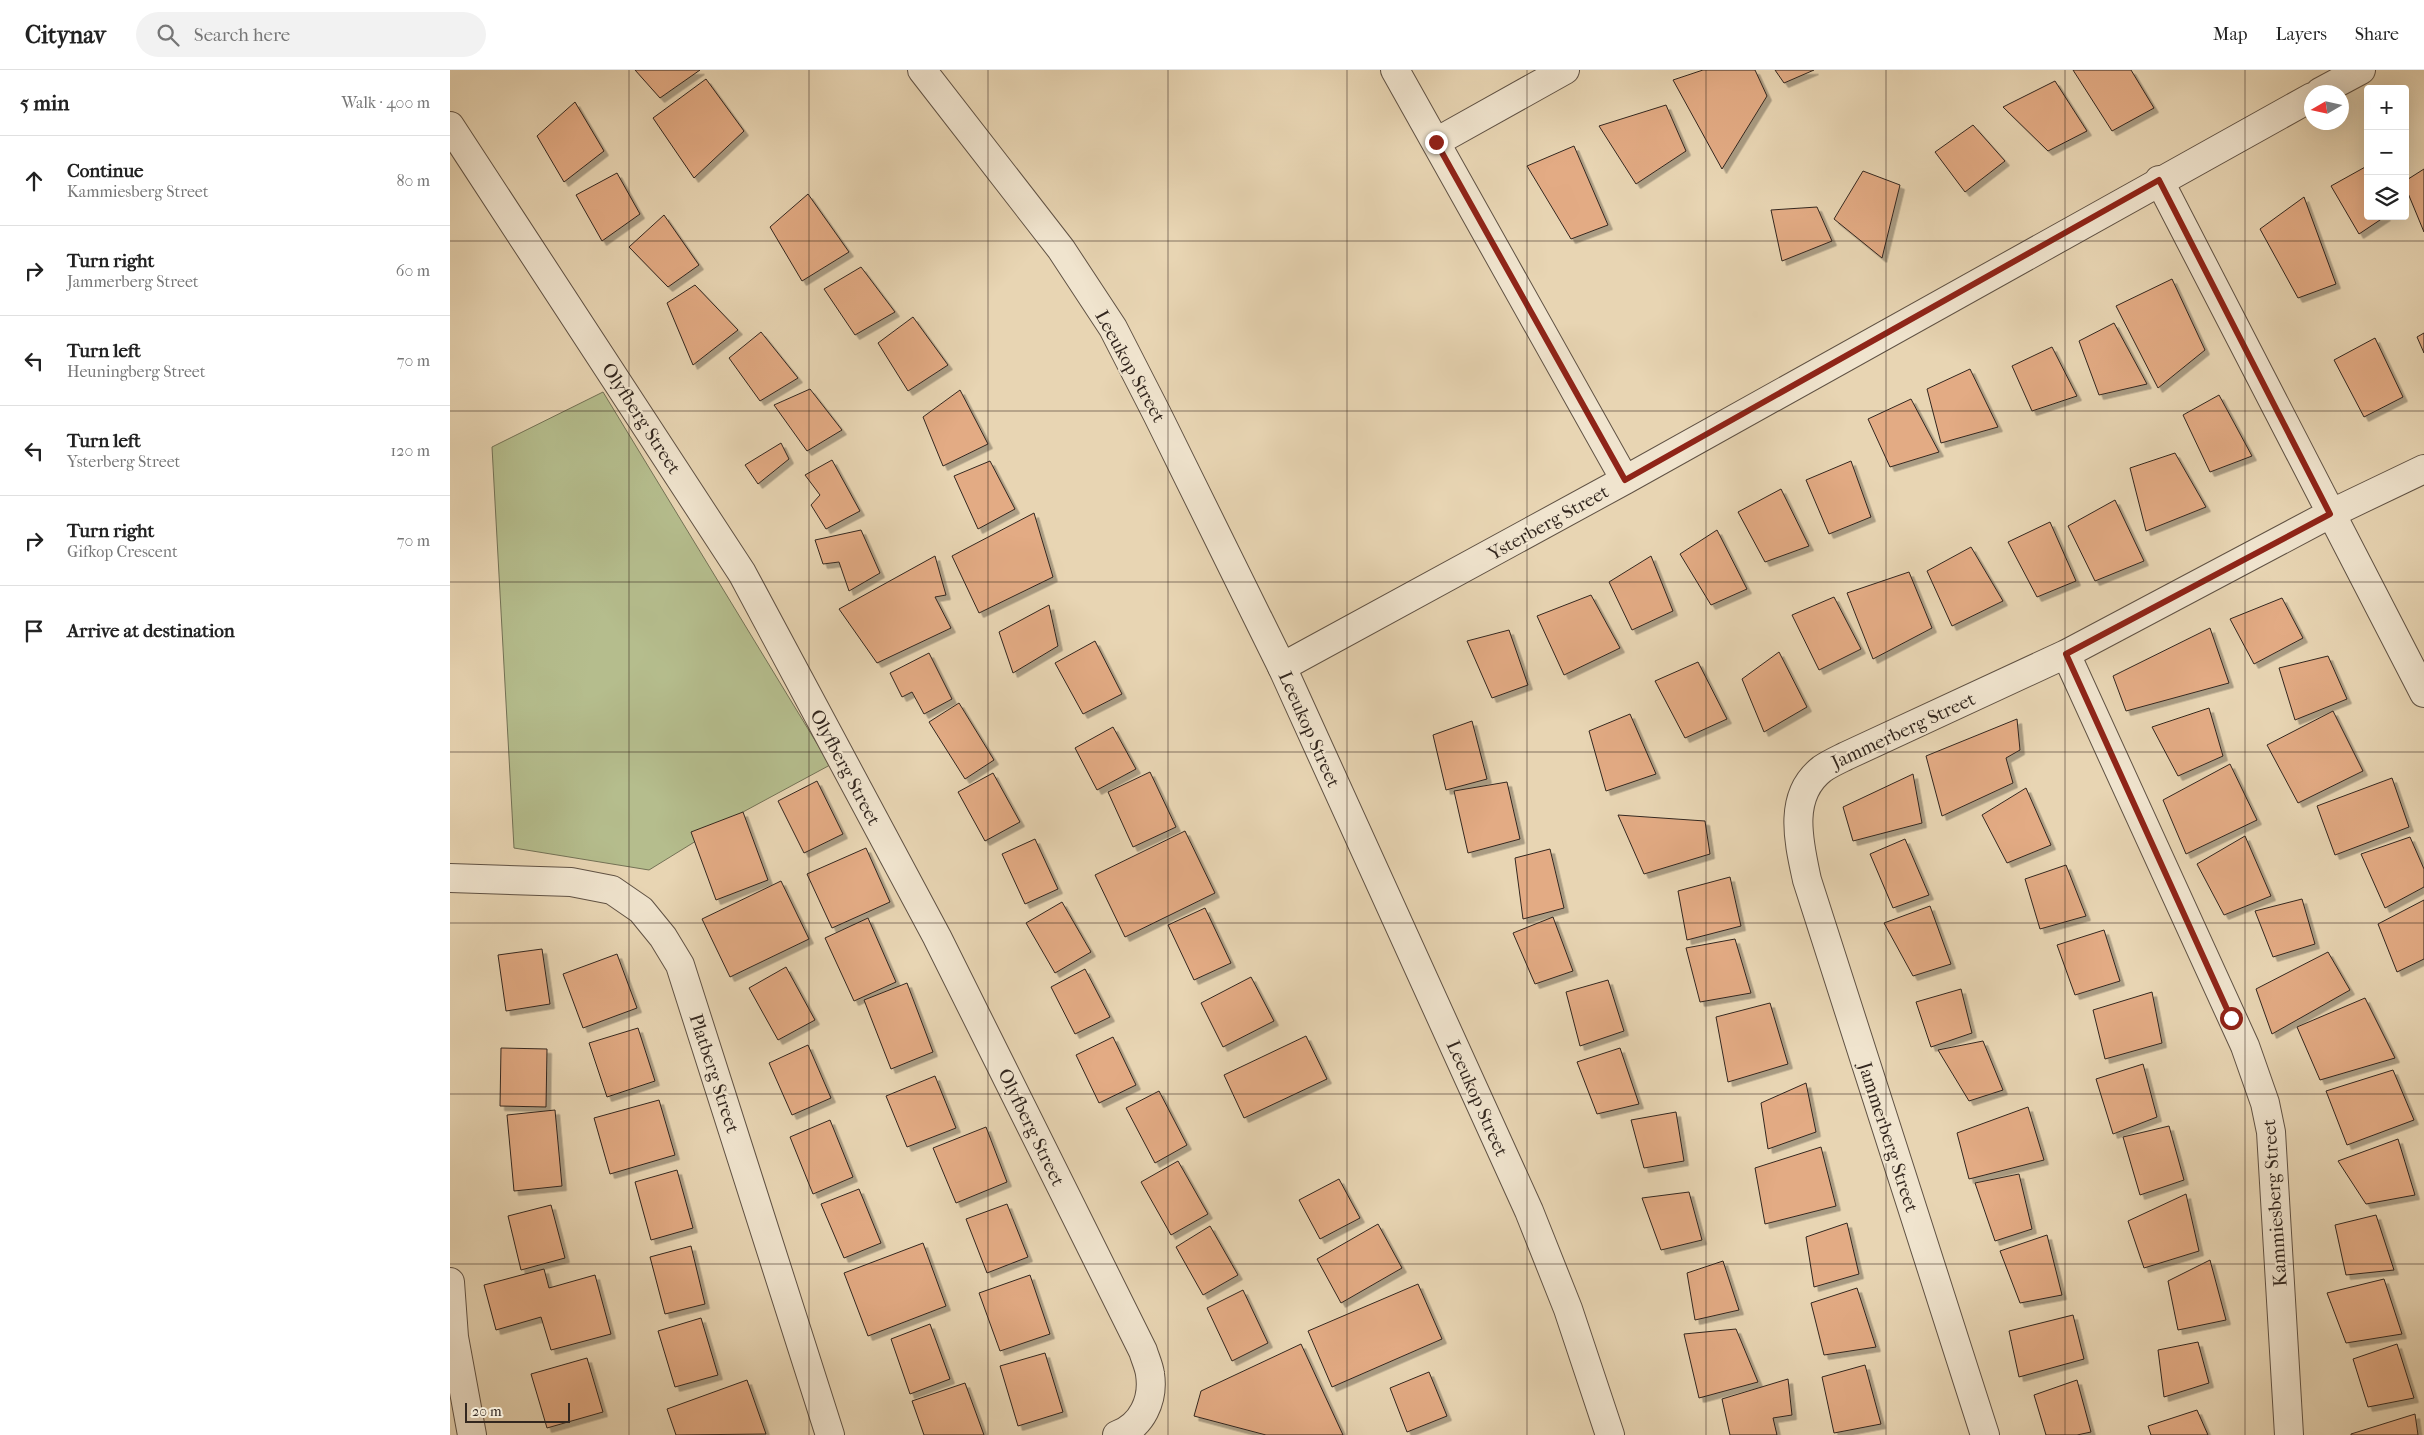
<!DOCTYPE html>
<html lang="en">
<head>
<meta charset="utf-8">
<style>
  body { margin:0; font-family:"IM FELL French Canon",serif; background:#f2f2f2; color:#222 }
  .controls { position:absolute; right:15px; top:15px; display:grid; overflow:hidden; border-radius:5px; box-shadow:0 5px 20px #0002 }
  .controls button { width:45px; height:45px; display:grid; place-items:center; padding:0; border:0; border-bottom:1px solid #e0e0e0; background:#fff; color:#222; font:25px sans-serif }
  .compass { position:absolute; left:1854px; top:15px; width:45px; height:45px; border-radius:50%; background:#fff; box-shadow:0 5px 20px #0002; rotate:261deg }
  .scale { position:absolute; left:15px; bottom:12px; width:105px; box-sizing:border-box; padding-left:5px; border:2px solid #33271f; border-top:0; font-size:14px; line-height:18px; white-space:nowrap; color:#33271f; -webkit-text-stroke:4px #f0e4ce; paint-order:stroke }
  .stop { position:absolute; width:15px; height:15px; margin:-11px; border:4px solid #8f2418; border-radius:50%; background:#fff }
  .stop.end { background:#8f2418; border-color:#fff; box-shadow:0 1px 5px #0008 }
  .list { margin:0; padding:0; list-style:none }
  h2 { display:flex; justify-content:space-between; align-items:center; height:65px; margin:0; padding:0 20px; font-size:21px }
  h2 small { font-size:16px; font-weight:400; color:#767676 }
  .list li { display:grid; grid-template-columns:32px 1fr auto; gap:15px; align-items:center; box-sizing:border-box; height:90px; padding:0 20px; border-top:1px solid #e0e0e0 }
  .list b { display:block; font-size:19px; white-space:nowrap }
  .list p { margin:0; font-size:16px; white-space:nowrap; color:#767676 }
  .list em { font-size:16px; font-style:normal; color:#767676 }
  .icon { flex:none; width:28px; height:28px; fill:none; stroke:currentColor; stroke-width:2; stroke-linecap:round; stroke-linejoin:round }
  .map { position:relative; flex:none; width:1974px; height:1365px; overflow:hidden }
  header { display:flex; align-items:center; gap:30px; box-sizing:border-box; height:70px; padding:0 25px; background:#fff; border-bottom:1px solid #e0e0e0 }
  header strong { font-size:24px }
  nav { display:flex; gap:28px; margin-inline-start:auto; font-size:18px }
  .search { width:350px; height:45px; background:#f2f2f2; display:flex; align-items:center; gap:12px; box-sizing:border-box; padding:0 18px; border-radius:28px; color:#767676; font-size:19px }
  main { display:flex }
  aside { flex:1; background:#fff }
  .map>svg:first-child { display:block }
</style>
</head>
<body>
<header>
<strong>Citynav</strong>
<div class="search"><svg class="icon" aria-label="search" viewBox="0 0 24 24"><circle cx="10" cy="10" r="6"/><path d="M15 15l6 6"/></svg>Search here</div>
<nav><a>Map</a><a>Layers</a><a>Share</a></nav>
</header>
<main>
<aside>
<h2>5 min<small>Walk · 400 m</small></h2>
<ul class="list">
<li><svg class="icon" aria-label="ahead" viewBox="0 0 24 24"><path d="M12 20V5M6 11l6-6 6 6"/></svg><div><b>Continue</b><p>Kammiesberg Street</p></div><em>80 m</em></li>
<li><svg class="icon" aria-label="right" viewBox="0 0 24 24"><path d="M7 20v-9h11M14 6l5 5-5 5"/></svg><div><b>Turn right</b><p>Jammerberg Street</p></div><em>60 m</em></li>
<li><svg class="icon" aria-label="left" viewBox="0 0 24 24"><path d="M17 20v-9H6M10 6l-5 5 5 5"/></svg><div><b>Turn left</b><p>Heuningberg Street</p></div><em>70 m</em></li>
<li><svg class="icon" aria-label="left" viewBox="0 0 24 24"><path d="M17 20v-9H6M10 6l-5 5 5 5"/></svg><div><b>Turn left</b><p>Ysterberg Street</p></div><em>120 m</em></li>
<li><svg class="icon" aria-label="right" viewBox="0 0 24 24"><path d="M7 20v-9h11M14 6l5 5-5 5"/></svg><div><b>Turn right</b><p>Gifkop Crescent</p></div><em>70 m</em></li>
<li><svg class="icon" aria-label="arrive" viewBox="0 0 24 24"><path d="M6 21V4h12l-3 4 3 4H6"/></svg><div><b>Arrive at destination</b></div></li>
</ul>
</aside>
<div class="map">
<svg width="1974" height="1365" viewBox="0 0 1974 1365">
  <defs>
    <filter id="shadow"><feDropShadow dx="4.5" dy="4.5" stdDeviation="0" flood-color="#0004"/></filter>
  </defs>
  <rect width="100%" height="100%" fill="#e8d5b3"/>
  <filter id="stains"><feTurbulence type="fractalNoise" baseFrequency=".004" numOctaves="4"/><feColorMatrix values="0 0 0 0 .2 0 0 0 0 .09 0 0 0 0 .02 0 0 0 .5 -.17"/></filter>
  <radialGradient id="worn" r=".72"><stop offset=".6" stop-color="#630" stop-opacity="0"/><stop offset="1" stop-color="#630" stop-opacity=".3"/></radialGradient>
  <!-- green -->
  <path fill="#b5bd8d" stroke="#747256" d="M 153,322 L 380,695 L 293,742 L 199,800 L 64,778 L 42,377 Z"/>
  <!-- building -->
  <path fill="#e3ab84" stroke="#33271f" filter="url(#shadow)" d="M 185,0 L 250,0 L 210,28 Z
    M 1253,0 L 1305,0 L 1317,26 L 1272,99 L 1223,10 Z
    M 1325,0 L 1364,0 L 1334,13 Z
    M 1623,0 L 1681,0 L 1704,38 L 1662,61 Z
    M 256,9 L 294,61 L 244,108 L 203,48 Z
    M 1605,11 L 1637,61 L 1598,81 L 1553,37 Z
    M 125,32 L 154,81 L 114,112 L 87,66 Z
    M 1216,35 L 1236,81 L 1186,114 L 1149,56 Z
    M 1523,55 L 1555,91 L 1515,122 L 1485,82 Z
    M 1124,76 L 1158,155 L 1121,169 L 1077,96 Z
    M 1917,96 L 1918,146 L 1936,146 L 1909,164 L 1881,116 Z
    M 1974,99 L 1974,162 L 1955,116 L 1955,111 Z
    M 1413,101 L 1450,115 L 1432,188 L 1384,149 Z
    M 167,103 L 190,144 L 152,171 L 126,125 Z
    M 358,124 L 399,182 L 352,211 L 320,157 Z
    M 1854,127 L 1886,214 L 1848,228 L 1810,159 Z
    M 1367,137 L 1382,171 L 1332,191 L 1321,140 Z
    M 214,145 L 249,195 L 218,217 L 179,177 Z
    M 411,197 L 445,242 L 405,265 L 374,219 Z
    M 1722,209 L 1755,280 L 1708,318 L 1666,236 Z
    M 245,215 L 288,260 L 243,295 L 217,233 Z
    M 463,247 L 498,295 L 458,321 L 428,273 Z
    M 1664,253 L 1697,314 L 1649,325 L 1629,271 Z
    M 311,262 L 348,308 L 310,331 L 279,288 Z
    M 1974,263 L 1974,283 L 1967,267 Z
    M 1925,268 L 1953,327 L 1914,347 L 1884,290 Z
    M 1602,277 L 1627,326 L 1582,341 L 1562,296 Z
    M 1520,299 L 1548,357 L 1491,373 L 1477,319 Z
    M 360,319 L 392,360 L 357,381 L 324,335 Z
    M 510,320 L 538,374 L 493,396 L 473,347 Z
    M 1769,325 L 1802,386 L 1760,402 L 1733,345 Z
    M 1461,329 L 1489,382 L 1440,397 L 1418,349 Z
    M 331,373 L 339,389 L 308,414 L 295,395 Z
    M 1725,383 L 1756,437 L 1696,461 L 1680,398 Z
    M 382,390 L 410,441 L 376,459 L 361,435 L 370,425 L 355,405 Z
    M 540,391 L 565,439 L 528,459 L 504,406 Z
    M 1401,391 L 1421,447 L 1379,464 L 1356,410 Z
    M 1331,419 L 1359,476 L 1315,492 L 1288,442 Z
    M 1665,430 L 1694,491 L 1645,511 L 1618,456 Z
    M 584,443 L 603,507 L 529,543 L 502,486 Z
    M 1600,452 L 1626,511 L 1587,527 L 1558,472 Z
    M 411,460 L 430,503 L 399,521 L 389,492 L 373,494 L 365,470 Z
    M 1267,460 L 1297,519 L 1261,535 L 1230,484 Z
    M 1521,477 L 1553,531 L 1502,556 L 1477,501 Z
    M 485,486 L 496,525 L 485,527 L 501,558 L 427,593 L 389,539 Z
    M 1201,486 L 1223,541 L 1182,560 L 1159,512 Z
    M 1459,502 L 1482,558 L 1423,589 L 1397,523 Z
    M 1141,525 L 1170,578 L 1114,605 L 1087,546 Z
    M 1384,527 L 1411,579 L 1369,600 L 1342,545 Z
    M 1832,528 L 1853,568 L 1804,594 L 1780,549 Z
    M 599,535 L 608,576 L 563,603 L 549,562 Z
    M 1760,558 L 1779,613 L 1676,641 L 1663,606 Z
    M 1059,560 L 1078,615 L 1042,628 L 1017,571 Z
    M 645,571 L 672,624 L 633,644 L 605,593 Z
    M 1329,582 L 1357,637 L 1314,662 L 1292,609 Z
    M 479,583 L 502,629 L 474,644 L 462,622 L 452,627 L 440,603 Z
    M 1878,586 L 1897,629 L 1845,650 L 1829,598 Z
    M 1248,592 L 1277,649 L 1235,668 L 1205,611 Z
    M 509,633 L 544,690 L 515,709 L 479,652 Z
    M 1759,638 L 1773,686 L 1728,706 L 1702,657 Z
    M 1883,641 L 1913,701 L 1848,733 L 1817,675 Z
    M 1180,644 L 1206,704 L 1156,721 L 1139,661 Z
    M 1567,649 L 1570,680 L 1556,688 L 1563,713 L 1492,746 L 1476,686 Z
    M 1022,651 L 1037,709 L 996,720 L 983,665 Z
    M 663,657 L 686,699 L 647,720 L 625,678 Z
    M 1780,694 L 1807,750 L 1736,784 L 1713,730 Z
    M 700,702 L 726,757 L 683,777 L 658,722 Z
    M 543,703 L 570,752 L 535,771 L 508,722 Z
    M 1463,704 L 1472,753 L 1403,771 L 1393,737 Z
    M 1942,708 L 1959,757 L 1885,785 L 1867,736 Z
    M 367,711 L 393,764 L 354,783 L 328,731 Z
    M 1057,712 L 1070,769 L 1018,783 L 1004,721 Z
    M 1576,718 L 1601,775 L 1557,793 L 1532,745 Z
    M 293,742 L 318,810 L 266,830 L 241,762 Z
    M 1168,745 L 1255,751 L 1260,784 L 1194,804 Z
    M 735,761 L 765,823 L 675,867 L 645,805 Z
    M 1795,766 L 1821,826 L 1774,845 L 1747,794 Z
    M 1960,767 L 1974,799 L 1974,817 L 1935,838 L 1911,784 Z
    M 585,769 L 608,819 L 575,834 L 552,784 Z
    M 1455,769 L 1479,825 L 1443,838 L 1420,784 Z
    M 416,778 L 440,832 L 382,858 L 357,804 Z
    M 1100,779 L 1114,838 L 1073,849 L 1065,788 Z
    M 1616,795 L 1636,846 L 1590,859 L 1575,809 Z
    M 1280,807 L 1291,856 L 1237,870 L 1228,821 Z
    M 331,811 L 359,869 L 280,907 L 252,849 Z
    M 1852,829 L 1865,874 L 1823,887 L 1805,841 Z
    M 1974,830 L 1974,889 L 1947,902 L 1928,854 Z
    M 612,832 L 641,882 L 605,903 L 576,853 Z
    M 1480,836 L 1501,894 L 1463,906 L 1434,853 Z
    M 755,838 L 781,893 L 744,910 L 718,855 Z
    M 1103,847 L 1123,901 L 1085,914 L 1063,863 Z
    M 418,848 L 446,912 L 404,931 L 375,868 Z
    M 1654,860 L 1670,911 L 1625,925 L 1607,875 Z
    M 1285,869 L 1301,923 L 1250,932 L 1236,878 Z
    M 92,879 L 100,934 L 56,941 L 48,885 Z
    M 1878,882 L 1900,920 L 1822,964 L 1806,919 Z
    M 167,884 L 187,938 L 133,958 L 113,904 Z
    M 336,897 L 365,950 L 328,970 L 299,918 Z
    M 635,899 L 660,947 L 625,964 L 601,917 Z
    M 801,907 L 824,951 L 773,977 L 751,933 Z
    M 1158,910 L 1174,961 L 1130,976 L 1116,922 Z
    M 457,913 L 483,982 L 441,999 L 414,930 Z
    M 1511,919 L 1522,963 L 1481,977 L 1466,932 Z
    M 1702,922 L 1712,973 L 1655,989 L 1643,940 Z
    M 1915,928 L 1945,988 L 1870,1010 L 1847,957 Z
    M 1320,933 L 1338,994 L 1278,1012 L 1266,947 Z
    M 188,958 L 205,1011 L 157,1027 L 139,973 Z
    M 856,966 L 877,1009 L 794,1048 L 774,1005 Z
    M 663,967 L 686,1015 L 649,1033 L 626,985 Z
    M 1533,971 L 1553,1020 L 1519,1031 L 1488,980 Z
    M 358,975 L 381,1028 L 342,1045 L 319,993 Z
    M 51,978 L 97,979 L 96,1037 L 50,1036 Z
    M 1170,978 L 1189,1034 L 1147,1044 L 1127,992 Z
    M 1693,994 L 1707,1047 L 1663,1064 L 1646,1009 Z
    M 1943,1000 L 1964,1050 L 1897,1075 L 1876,1021 Z
    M 485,1006 L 506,1058 L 457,1077 L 436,1026 Z
    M 1356,1013 L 1366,1062 L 1318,1079 L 1311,1033 Z
    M 709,1021 L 737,1075 L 705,1093 L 676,1038 Z
    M 209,1030 L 225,1085 L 160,1104 L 144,1048 Z
    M 1578,1037 L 1594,1090 L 1519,1109 L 1507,1063 Z
    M 105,1040 L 112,1116 L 64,1121 L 57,1045 Z
    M 1226,1042 L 1234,1091 L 1194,1098 L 1181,1050 Z
    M 380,1050 L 403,1107 L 363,1124 L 340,1067 Z
    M 1719,1056 L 1734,1110 L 1690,1125 L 1673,1067 Z
    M 536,1057 L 557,1112 L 506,1133 L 483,1078 Z
    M 1948,1069 L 1965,1125 L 1916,1134 L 1888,1091 Z
    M 1371,1077 L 1386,1136 L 1315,1154 L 1305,1098 Z
    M 728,1091 L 758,1144 L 721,1165 L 691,1112 Z
    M 227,1100 L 243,1158 L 201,1170 L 185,1112 Z
    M 1569,1104 L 1582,1159 L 1545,1171 L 1525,1113 Z
    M 889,1109 L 910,1148 L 870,1169 L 849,1130 Z
    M 409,1119 L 431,1173 L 394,1188 L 371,1134 Z
    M 1239,1122 L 1252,1170 L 1211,1180 L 1192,1128 Z
    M 1736,1124 L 1749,1181 L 1694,1198 L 1678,1151 Z
    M 557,1134 L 578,1187 L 537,1203 L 516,1149 Z
    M 101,1135 L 115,1188 L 71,1200 L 58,1146 Z
    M 1926,1145 L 1944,1200 L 1896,1205 L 1885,1155 Z
    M 1397,1153 L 1409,1204 L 1364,1217 L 1356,1167 Z
    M 928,1154 L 952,1198 L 891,1233 L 867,1189 Z
    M 760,1156 L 788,1205 L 753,1225 L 726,1177 Z
    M 1597,1165 L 1612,1225 L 1570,1233 L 1550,1181 Z
    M 473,1173 L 496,1236 L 418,1266 L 394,1203 Z
    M 241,1176 L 255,1234 L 215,1244 L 200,1187 Z
    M 1760,1190 L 1776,1250 L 1728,1260 L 1718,1211 Z
    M 1273,1191 L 1289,1240 L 1245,1250 L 1237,1203 Z
    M 94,1199 L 99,1218 L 145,1205 L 161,1264 L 101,1280 L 91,1247 L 46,1260 L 34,1215 Z
    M 580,1205 L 600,1264 L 550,1281 L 529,1223 Z
    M 1934,1209 L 1952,1264 L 1896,1273 L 1877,1223 Z
    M 968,1214 L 992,1269 L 882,1317 L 858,1261 Z
    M 1407,1218 L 1426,1277 L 1374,1285 L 1361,1233 Z
    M 793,1220 L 818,1273 L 782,1291 L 757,1238 Z
    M 1623,1245 L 1634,1289 L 1569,1307 L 1559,1261 Z
    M 251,1248 L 268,1305 L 225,1317 L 208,1261 Z
    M 480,1254 L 500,1309 L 460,1324 L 441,1269 Z
    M 1286,1259 L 1308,1312 L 1249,1328 L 1234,1264 Z
    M 1748,1272 L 1759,1313 L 1714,1327 L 1708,1280 Z
    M 851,1274 L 893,1365 L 816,1365 L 744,1346 L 751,1321 Z
    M 1947,1274 L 1964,1328 L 1918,1337 L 1903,1289 Z
    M 595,1283 L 613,1342 L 568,1356 L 550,1296 Z
    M 137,1288 L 153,1342 L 97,1358 L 81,1304 Z
    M 1415,1295 L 1431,1354 L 1384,1363 L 1372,1307 Z
    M 979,1302 L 997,1346 L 957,1362 L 940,1318 Z
    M 1338,1309 L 1342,1345 L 1323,1348 L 1327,1365 L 1280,1365 L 1272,1329 Z
    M 297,1310 L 316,1364 L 226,1365 L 217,1339 Z
    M 1627,1310 L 1641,1362 L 1627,1365 L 1596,1365 L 1584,1325 Z
    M 515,1313 L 534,1365 L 474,1365 L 462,1331 Z
    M 1747,1340 L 1758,1365 L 1701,1365 L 1698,1356 Z
    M 1965,1344 L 1968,1365 L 1901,1365 L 1901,1364 Z"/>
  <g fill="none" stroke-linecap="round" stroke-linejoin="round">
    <defs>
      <path id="minor" d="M 945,0 L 1175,410
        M 1870,22 L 1911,0
        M 0,56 L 292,503 L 487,867 L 693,1281 C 695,1288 699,1296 700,1304 C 704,1330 692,1356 667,1365
        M 986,72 L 1115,0
        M 1709,110 L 1974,623
        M 1616,584 L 1795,976 L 1815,1033 L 1821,1062 L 1839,1365
        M 832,597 L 1175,410 L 1862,27
        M 0,808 L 121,812 L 162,820 L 191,840 L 213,867 L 230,895 L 380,1365
        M 0,1212 L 4,1267 L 22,1365
        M 1535,1365 L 1357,810 C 1349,773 1337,726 1372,699 C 1379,694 1388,690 1396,686 L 1616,584 L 1880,444 L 1974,399"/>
      <path id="tertiary" d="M 472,0 L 611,179 L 663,258 L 707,344 L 832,597 L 1079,1141 L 1118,1239 L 1160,1365"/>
    </defs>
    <!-- minor casing -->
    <use href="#minor" stroke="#605244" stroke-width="30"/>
    <!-- tertiary casing -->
    <use href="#tertiary" stroke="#605244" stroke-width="30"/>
    <!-- minor -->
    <use href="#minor" stroke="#f0e4ce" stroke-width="28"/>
    <!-- tertiary -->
    <use href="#tertiary" stroke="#f0e4ce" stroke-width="28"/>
  </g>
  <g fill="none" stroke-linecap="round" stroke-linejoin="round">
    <!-- route -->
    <path stroke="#8f2418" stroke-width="6" d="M 986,72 L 1175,410 L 1709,110 L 1880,444 L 1616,584 L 1781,948"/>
  </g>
  <!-- grid -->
  <path fill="none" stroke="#33271f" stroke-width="1" stroke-opacity="0.55" d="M 179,0 L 179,1365M 359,0 L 359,1365M 538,0 L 538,1365M 718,0 L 718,1365M 897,0 L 897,1365M 1077,0 L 1077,1365M 1256,0 L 1256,1365M 1436,0 L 1436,1365M 1615,0 L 1615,1365M 1795,0 L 1795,1365M 0,171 L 1974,171M 0,341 L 1974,341M 0,512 L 1974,512M 0,682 L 1974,682M 0,853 L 1974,853M 0,1024 L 1974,1024M 0,1194 L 1974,1194"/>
  <g text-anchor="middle" stroke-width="4.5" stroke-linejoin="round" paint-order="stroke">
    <!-- street labels -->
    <g font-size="19" fill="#33271f" stroke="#f0e4ce">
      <text transform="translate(681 296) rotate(61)" y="7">Leeukop Street</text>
      <text transform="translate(192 348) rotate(57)" y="7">Olyfberg Street</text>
      <text transform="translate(1098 452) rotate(-29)" y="7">Ysterberg Street</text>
      <text transform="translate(860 659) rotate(66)" y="7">Leeukop Street</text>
      <text transform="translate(1453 660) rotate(-25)" y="7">Jammerberg Street</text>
      <text transform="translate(396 697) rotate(62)" y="7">Olyfberg Street</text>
      <text transform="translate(265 1003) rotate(72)" y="7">Platberg Street</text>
      <text transform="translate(1028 1028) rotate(66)" y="7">Leeukop Street</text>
      <text transform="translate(582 1057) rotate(64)" y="7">Olyfberg Street</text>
      <text transform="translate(1439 1067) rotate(72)" y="7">Jammerberg Street</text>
      <text transform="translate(1824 1133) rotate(-94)" y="7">Kammiesberg Street</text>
    </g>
  </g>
  <rect width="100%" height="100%" filter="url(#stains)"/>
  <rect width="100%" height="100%" fill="url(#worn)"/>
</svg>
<div class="controls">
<button>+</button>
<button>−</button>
<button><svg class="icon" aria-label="layers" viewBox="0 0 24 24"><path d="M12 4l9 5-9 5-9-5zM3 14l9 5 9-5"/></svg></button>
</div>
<svg class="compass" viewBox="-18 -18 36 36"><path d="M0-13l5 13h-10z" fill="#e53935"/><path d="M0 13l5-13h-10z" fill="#767676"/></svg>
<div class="scale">20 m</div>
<div class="stop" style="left:1781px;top:948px"></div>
<div class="stop end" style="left:986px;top:72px"></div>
</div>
</main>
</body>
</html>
